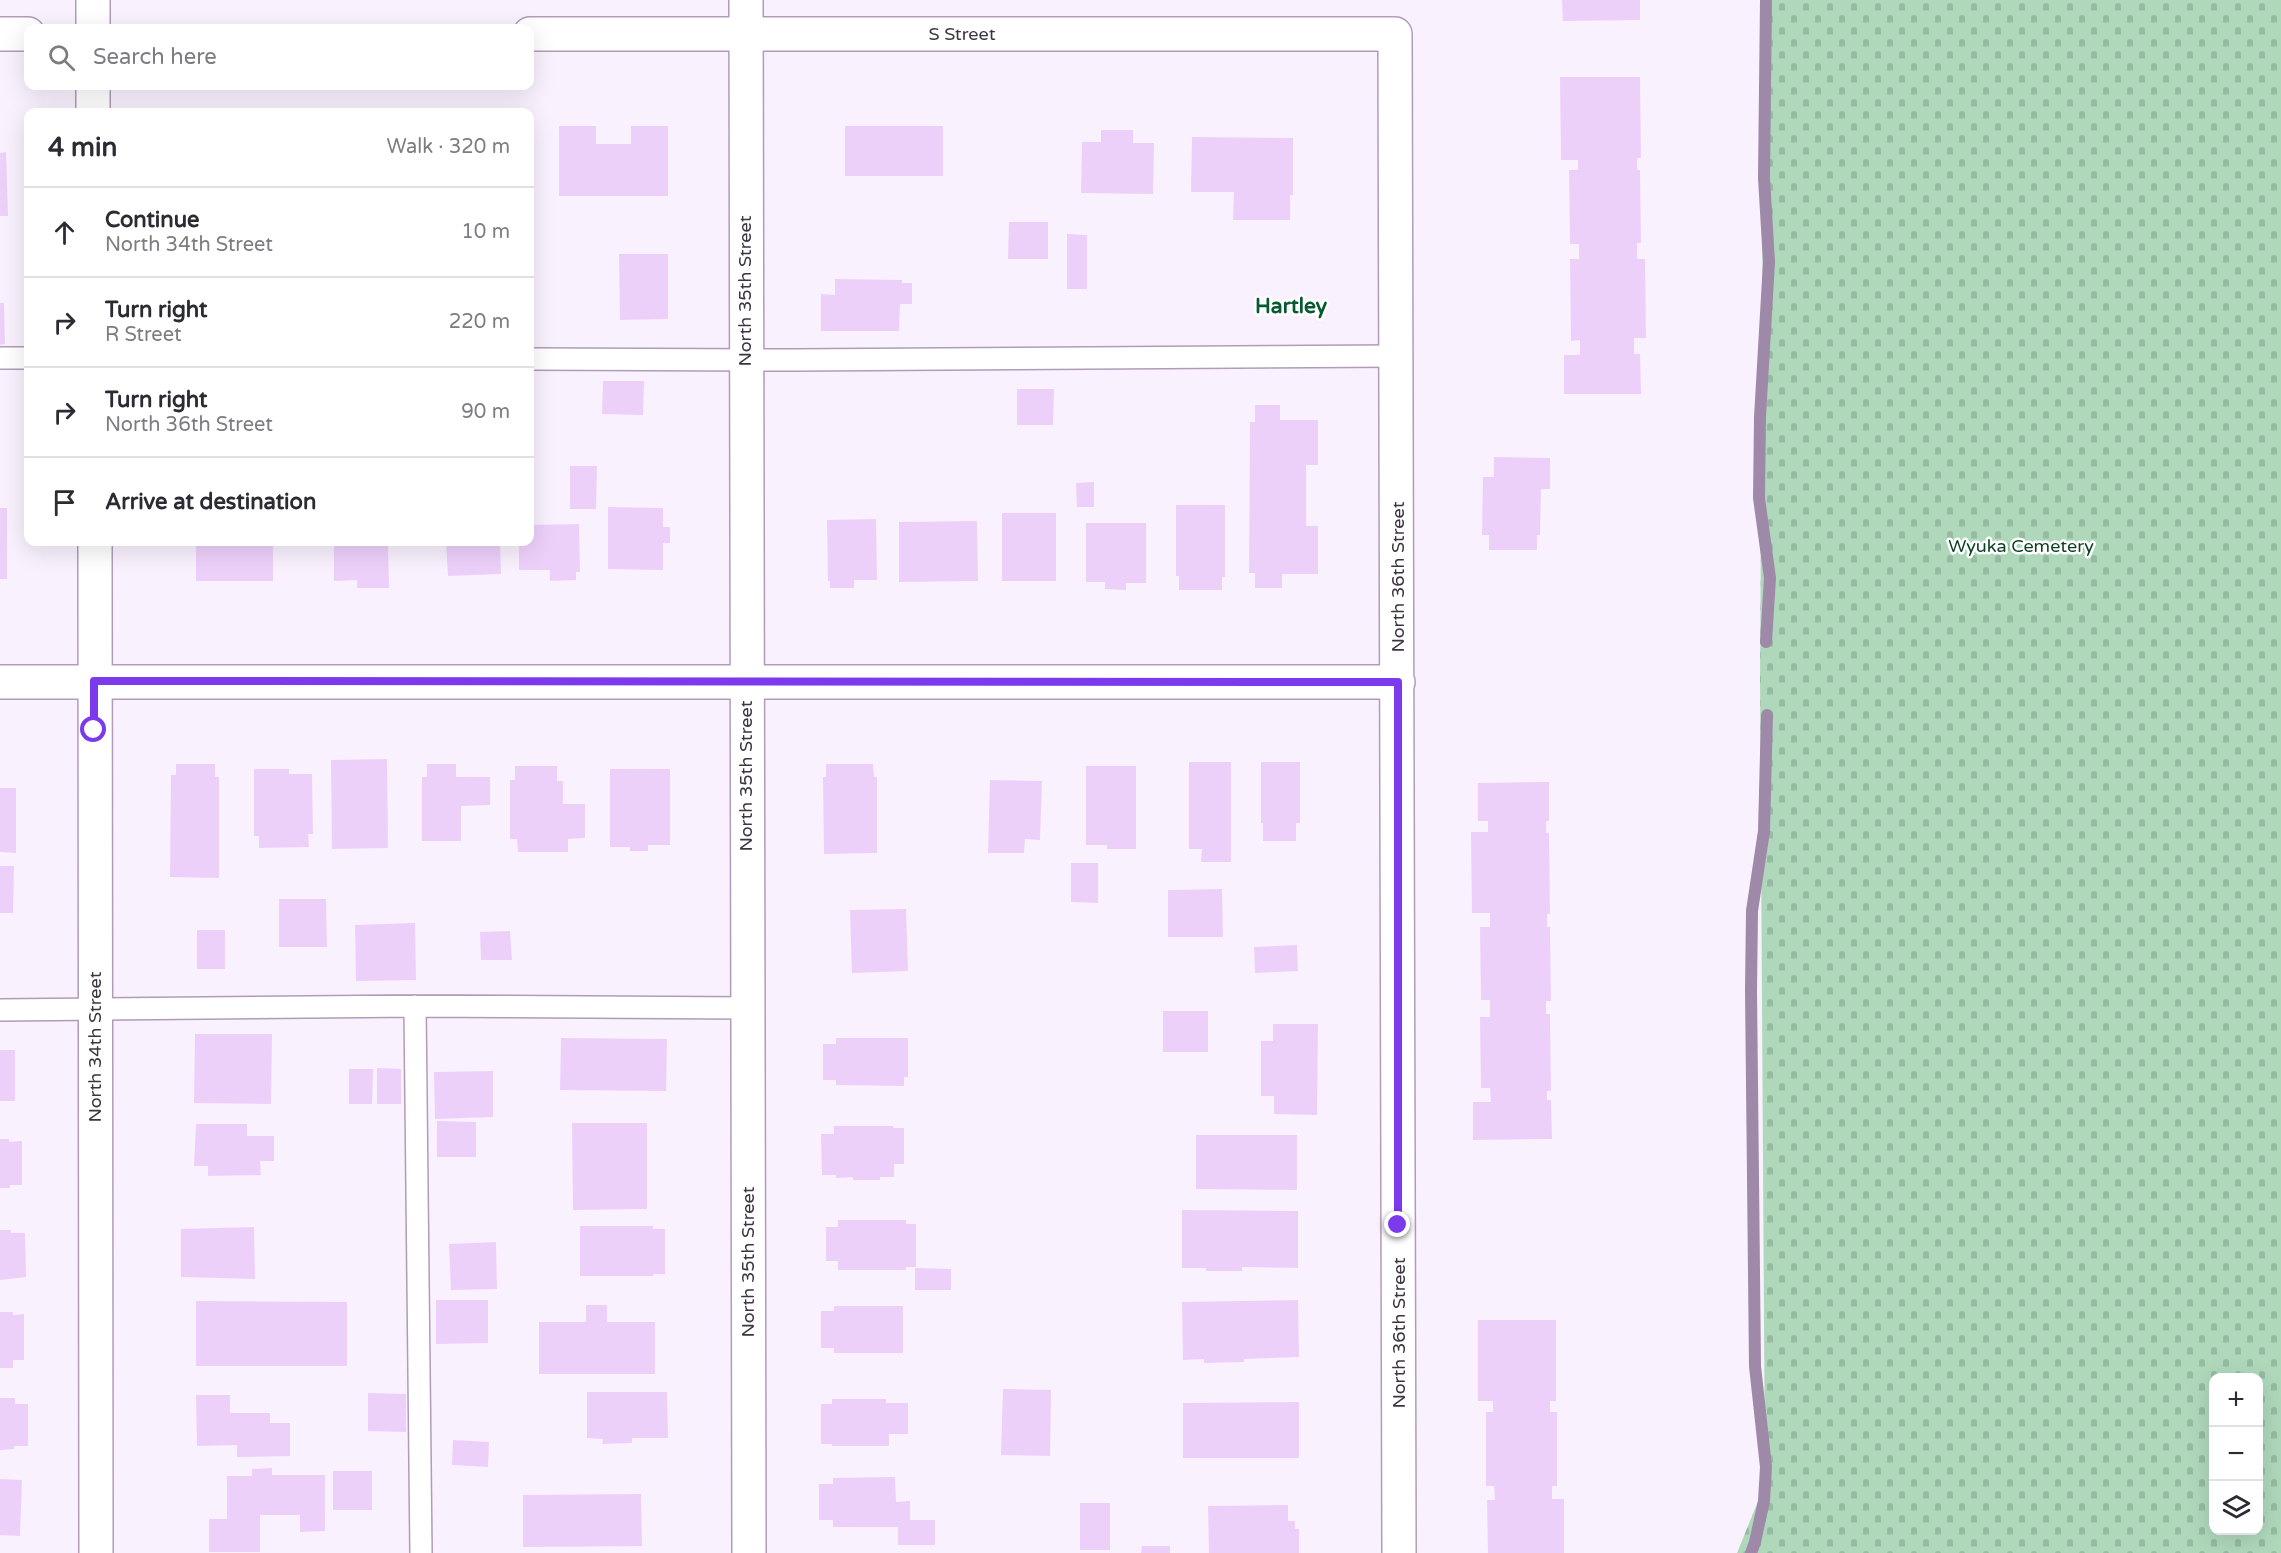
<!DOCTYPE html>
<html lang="en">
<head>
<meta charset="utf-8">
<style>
  body { margin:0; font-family:"Varela Round",sans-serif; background:#f7f7f7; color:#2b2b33 }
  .controls { position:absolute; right:18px; bottom:18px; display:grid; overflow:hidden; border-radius:12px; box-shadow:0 6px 24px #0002 }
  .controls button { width:54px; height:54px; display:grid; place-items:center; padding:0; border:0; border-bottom:2px solid #e1e1e2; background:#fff; color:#2b2b33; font:30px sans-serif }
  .stop { position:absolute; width:18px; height:18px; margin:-14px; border:4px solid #7c3aed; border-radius:50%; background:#fff }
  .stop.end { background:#7c3aed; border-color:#fff; box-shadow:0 2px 6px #0008 }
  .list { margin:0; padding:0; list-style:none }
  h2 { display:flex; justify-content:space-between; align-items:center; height:78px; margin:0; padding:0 24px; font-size:26px }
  h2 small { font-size:20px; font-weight:400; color:#7c7c81 }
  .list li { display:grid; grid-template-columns:39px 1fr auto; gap:18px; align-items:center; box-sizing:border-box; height:90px; padding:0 24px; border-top:2px solid #e1e1e2 }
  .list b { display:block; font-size:22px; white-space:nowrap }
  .list p { margin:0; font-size:20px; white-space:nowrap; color:#7c7c81 }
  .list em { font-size:20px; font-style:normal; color:#7c7c81 }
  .icon { flex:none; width:33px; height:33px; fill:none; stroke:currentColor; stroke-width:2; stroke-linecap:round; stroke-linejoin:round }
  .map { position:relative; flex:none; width:2281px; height:1553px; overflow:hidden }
  .search { position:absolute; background:#fff; box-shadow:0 6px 24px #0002; left:24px; top:24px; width:510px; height:66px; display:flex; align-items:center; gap:15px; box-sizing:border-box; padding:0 21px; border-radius:12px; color:#7c7c81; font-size:22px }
  .panel { position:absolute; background:#fff; box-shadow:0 6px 24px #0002; left:24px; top:108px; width:510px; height:438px; border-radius:12px }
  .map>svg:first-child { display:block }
</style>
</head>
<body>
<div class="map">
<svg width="2281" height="1553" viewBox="0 0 2281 1553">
  <defs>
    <pattern id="cemetery-stones" width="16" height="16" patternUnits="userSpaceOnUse" patternTransform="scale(1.5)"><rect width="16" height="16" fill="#afd8bb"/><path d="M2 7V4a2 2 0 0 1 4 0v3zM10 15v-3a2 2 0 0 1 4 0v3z" fill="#97baa2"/></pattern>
  </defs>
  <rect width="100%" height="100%" fill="#faf1fe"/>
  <!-- cemetery -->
  <path fill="url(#cemetery-stones)" fill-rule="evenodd" d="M 1764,0 L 2281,0 L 2281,1553 L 1737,1553 L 1765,1484 L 1760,680 ZM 2214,1378 L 2258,1378 L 2258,1530 L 2214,1530 Z"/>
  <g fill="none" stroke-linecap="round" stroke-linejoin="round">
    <!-- stream -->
    <path stroke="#9e89a8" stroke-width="12" d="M 1766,0 L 1764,178 L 1769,262 L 1760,417 L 1759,498 L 1770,578 L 1766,642
      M 1751,1553 L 1755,1542 L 1764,1501 L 1766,1467 L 1755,1366 L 1751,990 L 1752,911 L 1764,831 L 1767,715"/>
  </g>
  <!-- building -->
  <path fill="#edd0fa" d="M 1562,0 L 1640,0 L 1640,20 L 1563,21 Z
    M 1560,77 L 1640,77 L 1641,158 L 1637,158 L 1637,170 L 1640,170 L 1641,243 L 1637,243 L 1637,259 L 1645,259 L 1646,338 L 1634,338 L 1634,354 L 1640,354 L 1641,394 L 1564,394 L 1564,355 L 1580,355 L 1580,340 L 1571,341 L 1570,259 L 1579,259 L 1579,244 L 1570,244 L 1569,170 L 1578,170 L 1578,160 L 1561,160 Z
    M 559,126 L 596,126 L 596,144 L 631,144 L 631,126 L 668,126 L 668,196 L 559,196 Z
    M 845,126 L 943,126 L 943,176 L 845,176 Z
    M 1101,130 L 1133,130 L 1133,143 L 1154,143 L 1153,194 L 1081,193 L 1082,142 L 1101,142 Z
    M 1192,137 L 1293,138 L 1293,195 L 1290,195 L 1290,220 L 1233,220 L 1234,192 L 1191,192 Z
    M 6,152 L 8,216 L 0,216 L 0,153 Z
    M 1009,222 L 1048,222 L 1048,259 L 1008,259 Z
    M 1067,234 L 1087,235 L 1087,289 L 1067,289 Z
    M 619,254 L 668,254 L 668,319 L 620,320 Z
    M 835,279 L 902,280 L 902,283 L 912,283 L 912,304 L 900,304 L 899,331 L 821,331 L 821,294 L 835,295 Z
    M 0,303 L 4,303 L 5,344 L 0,345 Z
    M 603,381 L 644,381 L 643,415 L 602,414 Z
    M 1017,389 L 1054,389 L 1053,425 L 1017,425 Z
    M 1255,405 L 1280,405 L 1280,420 L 1318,420 L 1318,465 L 1306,465 L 1306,526 L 1318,526 L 1318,574 L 1282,574 L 1282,588 L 1255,588 L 1255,573 L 1249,573 L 1250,422 L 1255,422 Z
    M 1494,457 L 1550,458 L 1550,489 L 1541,489 L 1540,535 L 1537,535 L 1537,550 L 1489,550 L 1489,535 L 1482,535 L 1483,477 L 1494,477 Z
    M 570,466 L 597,466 L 596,509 L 570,509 Z
    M 1094,482 L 1094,507 L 1077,507 L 1076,483 Z
    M 1176,505 L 1225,505 L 1225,577 L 1222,577 L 1222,590 L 1179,590 L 1179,576 L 1176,576 Z
    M 608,507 L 663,508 L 663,527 L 670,527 L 670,543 L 663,543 L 663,570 L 608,569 Z
    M 0,508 L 7,508 L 7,579 L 0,579 Z
    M 1002,513 L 1056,513 L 1056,581 L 1002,581 Z
    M 876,519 L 877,580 L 854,580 L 854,588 L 830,588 L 830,581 L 828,581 L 827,520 Z
    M 977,521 L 978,581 L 899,582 L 899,522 Z
    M 1086,523 L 1146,523 L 1146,583 L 1126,583 L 1126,590 L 1105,589 L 1105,582 L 1086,582 Z
    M 579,524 L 580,572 L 576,572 L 576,580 L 550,581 L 550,570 L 519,570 L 519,542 L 530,542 L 530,525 Z
    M 196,542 L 273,542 L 273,581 L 196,581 Z
    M 334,542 L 397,542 L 397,545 L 388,545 L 389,588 L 357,588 L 357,580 L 334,581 Z
    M 446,542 L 500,542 L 501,574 L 448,576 Z
    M 387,759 L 388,848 L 332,849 L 331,760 Z
    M 1189,762 L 1231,762 L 1231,862 L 1201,862 L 1202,849 L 1189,849 Z
    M 1261,762 L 1300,762 L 1300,823 L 1296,823 L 1296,841 L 1263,841 L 1263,823 L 1261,823 Z
    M 176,764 L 215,764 L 215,777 L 219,777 L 219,878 L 170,877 L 171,775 L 176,775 Z
    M 427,764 L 456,764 L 456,777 L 490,777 L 490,805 L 461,806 L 461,841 L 422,841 L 422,777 L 427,777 Z
    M 826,764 L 873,764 L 874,777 L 877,777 L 877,853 L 824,854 L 823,777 L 826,777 Z
    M 515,766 L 557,766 L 557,781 L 563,781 L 563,804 L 585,804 L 585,838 L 568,839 L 568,852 L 518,852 L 517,839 L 510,839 L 510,780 L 515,780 Z
    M 1086,766 L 1136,766 L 1136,849 L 1107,849 L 1107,845 L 1086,845 Z
    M 254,769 L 289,769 L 289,774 L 312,774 L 313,834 L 308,834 L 309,847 L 259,848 L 259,836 L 254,836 Z
    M 610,769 L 670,769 L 670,845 L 648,845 L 648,851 L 630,851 L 630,847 L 610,847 Z
    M 990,780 L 1042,781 L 1040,840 L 1025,839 L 1024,853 L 988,853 Z
    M 1549,782 L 1549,821 L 1546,821 L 1546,833 L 1549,833 L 1550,914 L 1547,914 L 1547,927 L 1550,927 L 1551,1001 L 1546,1001 L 1546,1014 L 1550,1014 L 1551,1091 L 1547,1091 L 1547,1100 L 1551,1100 L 1552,1139 L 1473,1140 L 1473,1102 L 1491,1102 L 1490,1088 L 1481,1088 L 1480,1017 L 1490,1017 L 1490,1000 L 1481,1000 L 1480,927 L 1490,927 L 1490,913 L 1472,913 L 1471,832 L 1488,832 L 1488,821 L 1478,821 L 1478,783 Z
    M 0,788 L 16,788 L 16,853 L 0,852 Z
    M 1071,863 L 1098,863 L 1098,903 L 1071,902 Z
    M 0,866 L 14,866 L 13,913 L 0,913 Z
    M 1222,889 L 1223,937 L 1168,937 L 1168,890 Z
    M 279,899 L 326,899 L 327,947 L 279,947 Z
    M 906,909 L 908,971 L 852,973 L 850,910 Z
    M 415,923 L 416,980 L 356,981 L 355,925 Z
    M 197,930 L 225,930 L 225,969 L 197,969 Z
    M 510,931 L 512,960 L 481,960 L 480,932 Z
    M 1297,945 L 1298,971 L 1255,973 L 1254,947 Z
    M 1163,1011 L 1208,1011 L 1208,1052 L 1163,1052 Z
    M 1273,1024 L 1318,1024 L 1317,1115 L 1274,1114 L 1274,1096 L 1261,1096 L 1261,1041 L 1273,1041 Z
    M 195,1034 L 272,1034 L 271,1104 L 194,1103 Z
    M 561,1038 L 667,1039 L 666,1091 L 560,1090 Z
    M 836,1038 L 908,1038 L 908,1077 L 904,1077 L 904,1086 L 836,1085 L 836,1080 L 823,1080 L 823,1044 L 836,1044 Z
    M 0,1050 L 15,1050 L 15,1101 L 0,1101 Z
    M 377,1068 L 401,1069 L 401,1104 L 377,1104 Z
    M 349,1069 L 373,1069 L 372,1104 L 349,1104 Z
    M 493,1071 L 493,1117 L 435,1119 L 434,1072 Z
    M 437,1121 L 476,1122 L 476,1157 L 437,1157 Z
    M 572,1123 L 647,1123 L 647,1209 L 573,1210 Z
    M 196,1124 L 247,1124 L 247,1136 L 274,1136 L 274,1161 L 260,1161 L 261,1175 L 208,1176 L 208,1166 L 194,1166 Z
    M 834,1126 L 893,1126 L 893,1128 L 904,1128 L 904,1164 L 894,1164 L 894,1177 L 880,1177 L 880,1180 L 853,1180 L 853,1177 L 836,1178 L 836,1175 L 822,1175 L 821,1134 L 834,1134 Z
    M 1196,1135 L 1297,1135 L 1297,1190 L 1196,1189 Z
    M 0,1139 L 9,1139 L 9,1142 L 22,1141 L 22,1185 L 10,1185 L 10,1188 L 0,1188 Z
    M 1182,1210 L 1298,1211 L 1298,1268 L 1242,1267 L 1242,1271 L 1206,1271 L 1206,1268 L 1182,1268 Z
    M 838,1220 L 906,1220 L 906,1224 L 916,1224 L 916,1267 L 906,1267 L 906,1270 L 838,1270 L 838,1261 L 826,1261 L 826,1227 L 838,1227 Z
    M 580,1226 L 653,1226 L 653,1229 L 665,1229 L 665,1274 L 653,1274 L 653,1276 L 580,1276 Z
    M 254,1227 L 255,1279 L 181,1277 L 181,1229 Z
    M 0,1230 L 11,1230 L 11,1233 L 25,1233 L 26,1277 L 0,1280 Z
    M 496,1242 L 497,1289 L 451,1290 L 449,1244 Z
    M 915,1268 L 951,1269 L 951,1290 L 915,1290 Z
    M 436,1300 L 488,1300 L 488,1343 L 436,1344 Z
    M 1298,1300 L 1299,1357 L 1244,1359 L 1244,1362 L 1204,1363 L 1204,1359 L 1183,1360 L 1182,1302 Z
    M 196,1301 L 347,1302 L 347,1366 L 196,1366 Z
    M 586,1305 L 607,1305 L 607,1322 L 655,1322 L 655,1374 L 539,1374 L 539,1322 L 586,1322 Z
    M 834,1306 L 903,1306 L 903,1353 L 834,1353 L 834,1348 L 821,1348 L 821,1311 L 834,1311 Z
    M 0,1312 L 13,1312 L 13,1315 L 24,1314 L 24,1360 L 13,1360 L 13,1368 L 0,1368 Z
    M 1478,1320 L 1556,1320 L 1556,1401 L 1550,1401 L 1550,1412 L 1557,1412 L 1557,1486 L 1552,1486 L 1552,1499 L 1564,1499 L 1564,1553 L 1488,1553 L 1487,1500 L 1495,1500 L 1494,1486 L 1486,1486 L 1486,1412 L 1493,1412 L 1493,1401 L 1478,1401 Z
    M 1003,1389 L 1051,1390 L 1050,1456 L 1001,1455 Z
    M 587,1392 L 667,1392 L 668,1438 L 632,1438 L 632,1443 L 602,1444 L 603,1439 L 587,1438 Z
    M 368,1393 L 406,1394 L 406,1432 L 368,1431 Z
    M 196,1395 L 230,1395 L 230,1413 L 270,1413 L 270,1423 L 290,1423 L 290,1456 L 237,1457 L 237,1445 L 197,1446 Z
    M 0,1398 L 15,1398 L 15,1404 L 28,1404 L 28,1446 L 14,1446 L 14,1449 L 0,1450 Z
    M 832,1399 L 886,1399 L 886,1403 L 908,1403 L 908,1434 L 889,1434 L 889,1446 L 832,1446 L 832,1444 L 821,1444 L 821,1404 L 832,1404 Z
    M 1299,1402 L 1299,1458 L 1183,1458 L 1183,1403 Z
    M 453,1440 L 489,1442 L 488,1467 L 452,1465 Z
    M 272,1468 L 272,1475 L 325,1475 L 325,1531 L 300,1532 L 300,1515 L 260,1515 L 260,1552 L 209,1552 L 209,1519 L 227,1519 L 227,1476 L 252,1476 L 252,1469 Z
    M 333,1471 L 372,1471 L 372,1510 L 333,1510 Z
    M 895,1477 L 896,1502 L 910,1501 L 910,1520 L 935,1520 L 935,1545 L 898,1545 L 898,1527 L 833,1527 L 833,1520 L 819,1520 L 819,1484 L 833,1484 L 833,1478 Z
    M 0,1479 L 22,1480 L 20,1536 L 0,1535 Z
    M 641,1494 L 642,1546 L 523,1547 L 523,1495 Z
    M 1080,1503 L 1110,1503 L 1110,1550 L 1080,1550 Z
    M 1288,1505 L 1288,1521 L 1295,1521 L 1295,1529 L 1299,1529 L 1299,1553 L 1209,1553 L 1208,1506 Z
    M 1142,1546 L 1170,1546 L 1170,1553 L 1141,1553 Z"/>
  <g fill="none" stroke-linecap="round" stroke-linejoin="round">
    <defs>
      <path id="service" d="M 0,358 L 28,358
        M 530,359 L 794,360 L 1397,356
        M 415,1006 L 421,1553
        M 0,1010 L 415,1006 L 747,1008"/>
      <path id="minor" d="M 746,0 L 749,1553
        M 93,28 L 93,0
        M 0,34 L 28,34
        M 530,34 L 1395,34 L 1399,1553
        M 93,86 L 93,112
        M 95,542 L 96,1553
        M 0,682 L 1398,682"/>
    </defs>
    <!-- service casing -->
    <use href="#service" stroke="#b09cb9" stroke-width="24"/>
    <!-- minor casing -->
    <use href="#minor" stroke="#b09cb9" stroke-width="36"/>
    <!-- service -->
    <use href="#service" stroke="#fff" stroke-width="21"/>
    <!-- minor -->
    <use href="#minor" stroke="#fff" stroke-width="33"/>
  </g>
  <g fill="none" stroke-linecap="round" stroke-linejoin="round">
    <!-- route -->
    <path stroke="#7c3aed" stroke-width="8" d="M 94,730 L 94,681 L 1398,682 L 1398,1225"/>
  </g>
  <g text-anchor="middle" stroke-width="5" stroke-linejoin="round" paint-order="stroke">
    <!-- street labels -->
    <g font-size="18" fill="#3c3440" stroke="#fff">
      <text x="962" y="40">S Street</text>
      <text transform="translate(745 291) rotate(-90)" y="6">North 35th Street</text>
      <text transform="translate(1398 577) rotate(-90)" y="6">North 36th Street</text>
      <text transform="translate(746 776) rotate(-90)" y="6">North 35th Street</text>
      <text transform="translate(95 1047) rotate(-90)" y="6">North 34th Street</text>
      <text transform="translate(748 1262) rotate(-90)" y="6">North 35th Street</text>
      <text transform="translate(1399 1333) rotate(-90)" y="6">North 36th Street</text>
    </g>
    <!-- park labels -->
    <g font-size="18" fill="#0a3f22" stroke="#fff">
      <text x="2021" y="552">Wyuka Cemetery</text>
    </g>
    <!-- quarter labels -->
    <g font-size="21" font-weight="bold" fill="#065930" stroke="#fff">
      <text x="1291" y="313">Hartley</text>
    </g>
  </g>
</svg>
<div class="controls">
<button>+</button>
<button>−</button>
<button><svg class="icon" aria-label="layers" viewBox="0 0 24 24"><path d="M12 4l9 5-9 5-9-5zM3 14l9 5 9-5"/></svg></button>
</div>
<div class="stop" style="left:94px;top:730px"></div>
<div class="stop end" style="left:1398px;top:1225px"></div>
<div class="search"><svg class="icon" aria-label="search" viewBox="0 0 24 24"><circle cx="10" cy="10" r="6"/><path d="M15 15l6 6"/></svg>Search here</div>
<section class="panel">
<h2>4 min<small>Walk · 320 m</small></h2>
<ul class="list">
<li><svg class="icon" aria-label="ahead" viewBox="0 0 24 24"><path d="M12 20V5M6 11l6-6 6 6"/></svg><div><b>Continue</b><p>North 34th Street</p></div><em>10 m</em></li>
<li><svg class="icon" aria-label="right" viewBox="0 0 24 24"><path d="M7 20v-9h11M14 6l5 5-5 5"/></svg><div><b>Turn right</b><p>R Street</p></div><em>220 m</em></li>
<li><svg class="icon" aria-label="right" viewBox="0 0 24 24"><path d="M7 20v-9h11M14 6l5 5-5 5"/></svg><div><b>Turn right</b><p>North 36th Street</p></div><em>90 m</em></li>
<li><svg class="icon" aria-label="arrive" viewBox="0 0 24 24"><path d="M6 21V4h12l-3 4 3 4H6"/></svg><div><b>Arrive at destination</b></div></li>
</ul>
</section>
</div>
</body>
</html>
